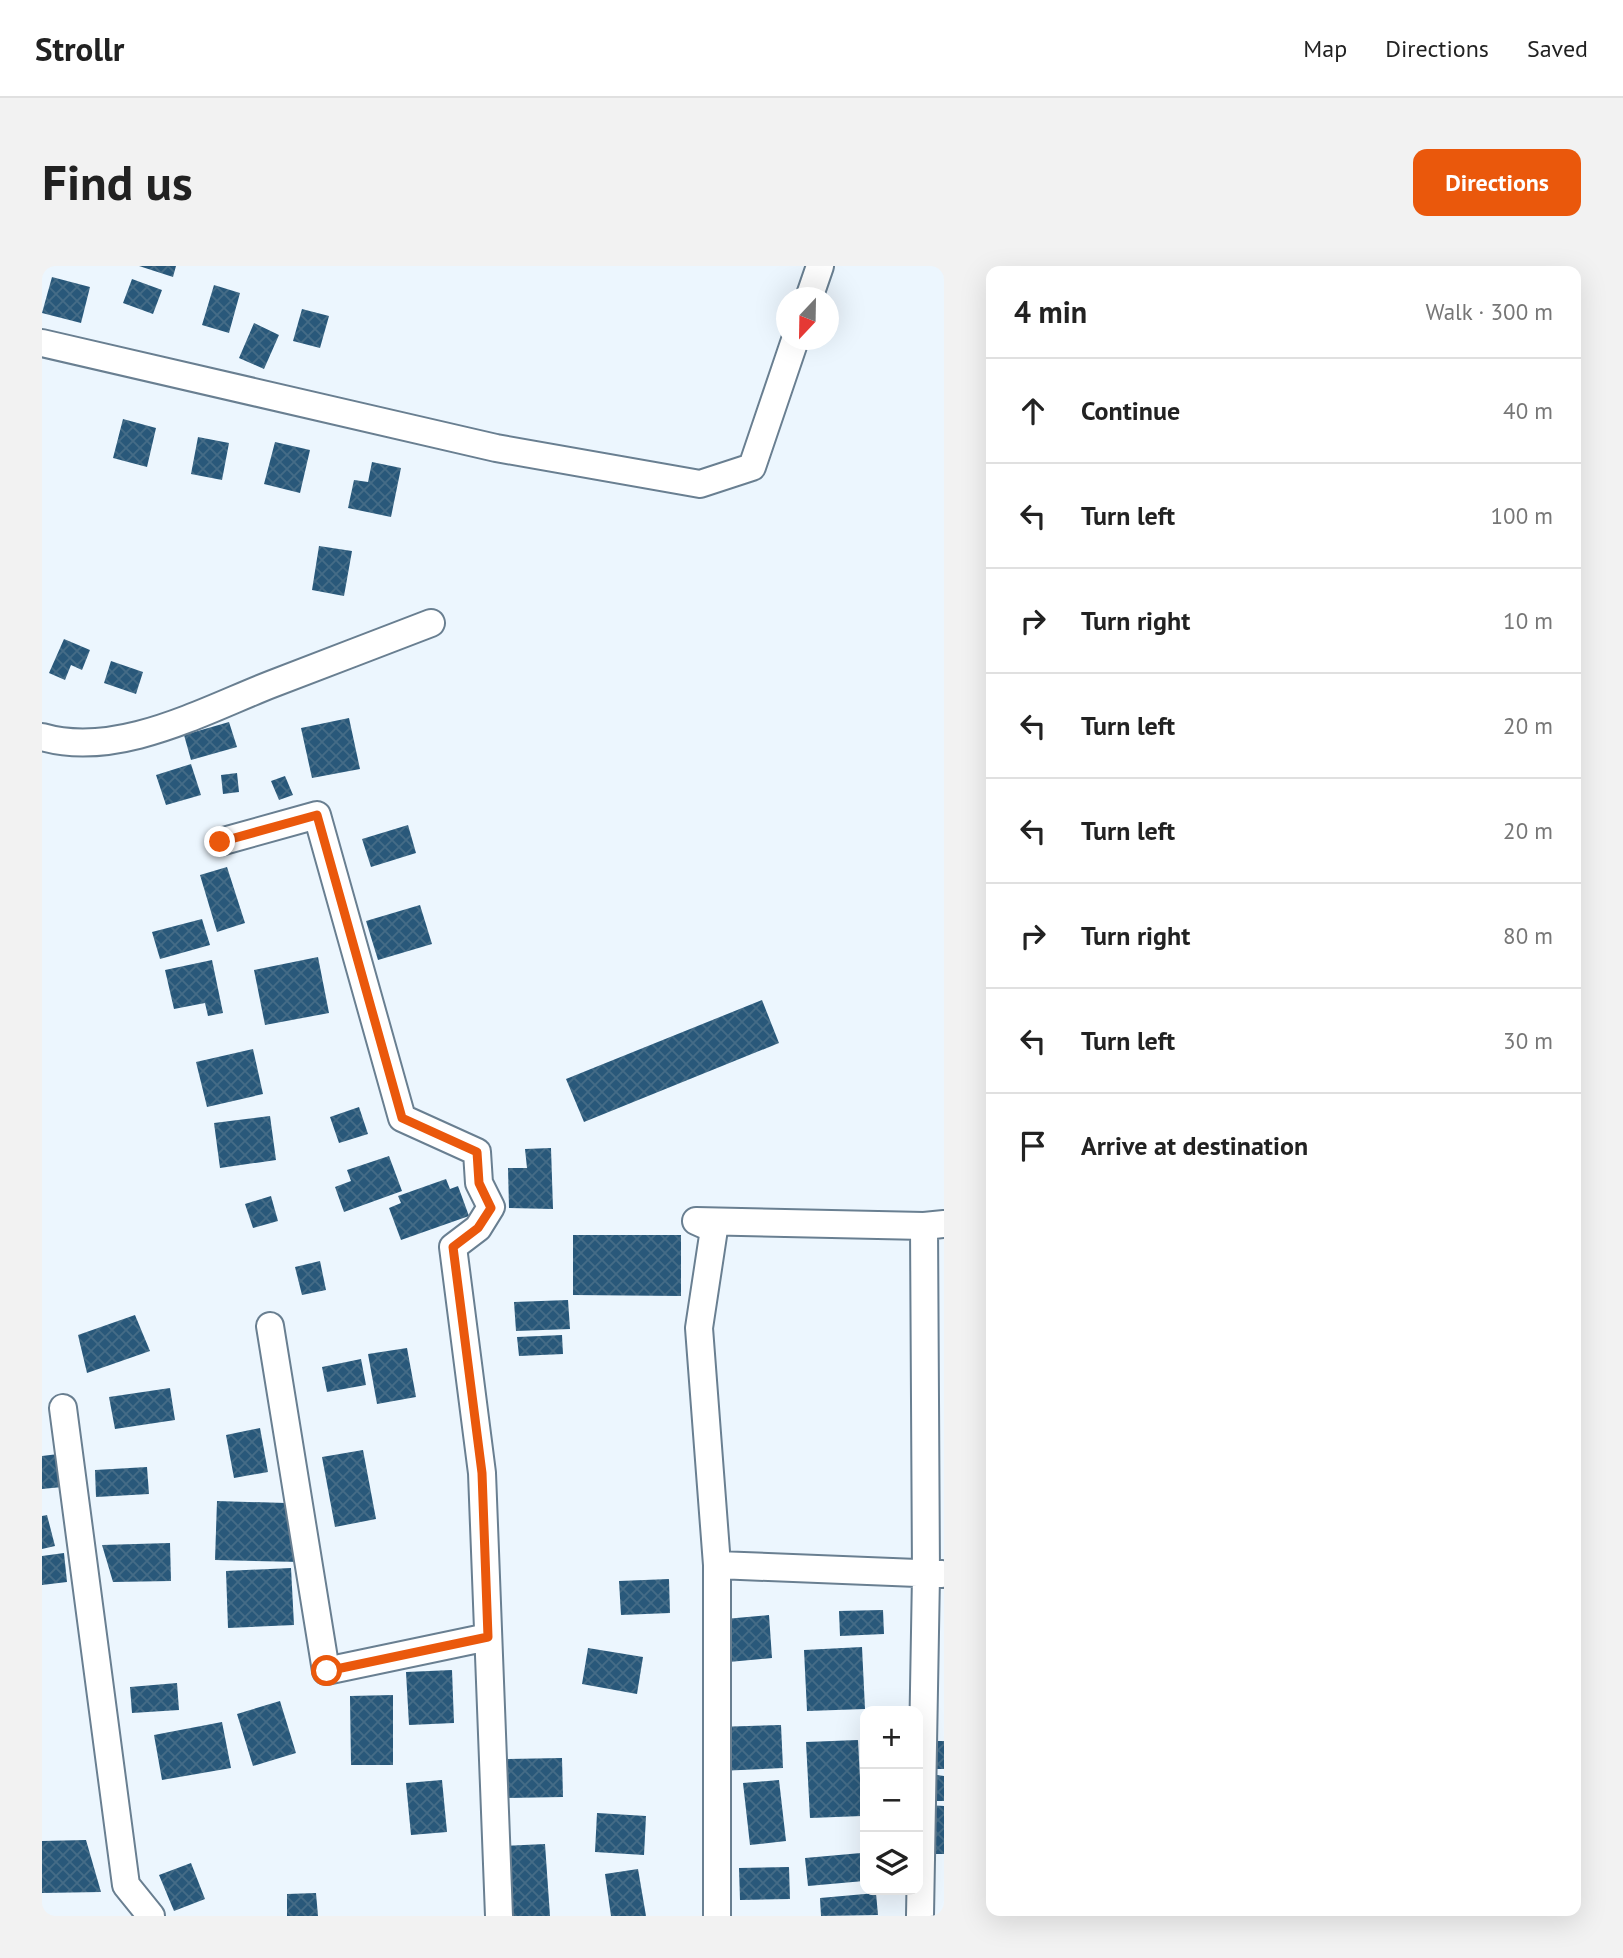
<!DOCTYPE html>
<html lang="en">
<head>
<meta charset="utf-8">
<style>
  body { margin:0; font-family:"PT Sans",sans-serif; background:#f2f2f2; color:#222 }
  .controls { position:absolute; right:21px; bottom:21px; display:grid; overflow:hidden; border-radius:14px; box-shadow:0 7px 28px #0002 }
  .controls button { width:63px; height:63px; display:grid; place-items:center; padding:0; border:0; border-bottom:2px solid #e0e0e0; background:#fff; color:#222; font:35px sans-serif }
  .compass { position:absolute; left:734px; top:21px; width:63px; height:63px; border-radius:50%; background:#fff; box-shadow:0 7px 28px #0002; rotate:202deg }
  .stop { position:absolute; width:21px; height:21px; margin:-16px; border:5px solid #ea580c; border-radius:50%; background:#fff }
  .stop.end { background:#ea580c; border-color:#fff; box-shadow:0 2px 7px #0008 }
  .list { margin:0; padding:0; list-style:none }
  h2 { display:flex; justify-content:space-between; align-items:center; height:91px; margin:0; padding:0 28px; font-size:30px }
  h2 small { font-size:23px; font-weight:400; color:#767676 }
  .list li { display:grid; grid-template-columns:46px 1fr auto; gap:21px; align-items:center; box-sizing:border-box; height:105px; padding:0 28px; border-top:2px solid #e0e0e0 }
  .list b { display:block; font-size:26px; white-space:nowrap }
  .list em { font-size:23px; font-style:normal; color:#767676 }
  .icon { flex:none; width:38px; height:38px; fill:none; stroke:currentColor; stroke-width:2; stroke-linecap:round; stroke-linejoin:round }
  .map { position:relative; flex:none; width:902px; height:1650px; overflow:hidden; border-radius:14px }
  header { display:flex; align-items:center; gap:42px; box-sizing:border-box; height:98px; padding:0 35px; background:#fff; border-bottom:2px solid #e0e0e0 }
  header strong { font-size:33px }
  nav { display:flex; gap:38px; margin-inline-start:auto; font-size:24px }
  .intro { display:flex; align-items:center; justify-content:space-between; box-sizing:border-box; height:168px; padding:0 42px }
  h1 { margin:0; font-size:49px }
  .button { padding:18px 32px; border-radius:14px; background:#ea580c; color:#fff; font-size:24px; font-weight:700 }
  main { display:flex; gap:42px; padding:0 42px }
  aside { flex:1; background:#fff; border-radius:14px; box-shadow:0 7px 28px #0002 }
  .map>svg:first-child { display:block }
</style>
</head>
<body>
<header>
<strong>Strollr</strong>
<nav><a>Map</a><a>Directions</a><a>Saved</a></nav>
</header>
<div class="intro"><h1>Find us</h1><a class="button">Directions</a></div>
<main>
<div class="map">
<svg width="902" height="1650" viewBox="0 0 902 1650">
  <defs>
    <pattern id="building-cross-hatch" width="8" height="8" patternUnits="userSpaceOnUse" patternTransform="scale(1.75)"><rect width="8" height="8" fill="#29587a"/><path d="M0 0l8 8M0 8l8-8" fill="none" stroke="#456c87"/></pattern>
  </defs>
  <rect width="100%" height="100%" fill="#ecf6fe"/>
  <!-- building -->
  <path fill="url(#building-cross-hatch)" d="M 97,0 L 134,0 L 131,11 Z
    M 10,11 L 48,21 L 39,57 L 0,47 Z
    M 90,13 L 120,24 L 111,48 L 81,37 Z
    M 172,19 L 198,27 L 187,67 L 160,59 Z
    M 260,43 L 287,50 L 278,82 L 251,75 Z
    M 212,57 L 237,69 L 222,103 L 197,92 Z
    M 81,153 L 114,162 L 105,201 L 71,192 Z
    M 156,171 L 187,177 L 180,214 L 149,208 Z
    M 233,176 L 268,184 L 258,227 L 222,218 Z
    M 330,196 L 359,202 L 349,251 L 306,242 L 312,214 L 326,216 Z
    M 277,280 L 310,285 L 302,330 L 270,324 Z
    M 22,373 L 48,384 L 40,404 L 29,399 L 23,414 L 7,407 Z
    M 69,395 L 101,406 L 94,428 L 62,417 Z
    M 307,452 L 318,503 L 270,512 L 259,462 Z
    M 187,456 L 195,481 L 149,494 L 142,469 Z
    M 149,498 L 159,529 L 124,539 L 114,509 Z
    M 195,507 L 197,526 L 181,528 L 179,509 Z
    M 243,510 L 251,529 L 237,534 L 229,515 Z
    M 366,559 L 374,587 L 329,601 L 320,573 Z
    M 185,601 L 203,657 L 175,666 L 158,609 Z
    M 378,639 L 390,678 L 336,694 L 324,655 Z
    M 160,653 L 168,679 L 118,693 L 110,666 Z
    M 276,691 L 287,747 L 223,759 L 212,704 Z
    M 170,694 L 181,747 L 166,750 L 163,737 L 132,743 L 123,704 Z
    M 720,734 L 737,777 L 542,856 L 524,813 Z
    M 211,783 L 221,828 L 165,841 L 154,796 Z
    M 317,841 L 326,868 L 297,877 L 288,851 Z
    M 228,850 L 234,894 L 178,902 L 172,857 Z
    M 509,882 L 511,943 L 467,942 L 466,902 L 485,902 L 483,883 Z
    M 347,890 L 360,925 L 302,946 L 293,921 L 309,915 L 305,904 Z
    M 404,913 L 408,923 L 416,920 L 427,950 L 359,974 L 347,942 L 359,937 L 356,930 Z
    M 229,930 L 236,955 L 211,962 L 203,938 Z
    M 531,969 L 639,969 L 639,1030 L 531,1029 Z
    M 278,995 L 284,1024 L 260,1029 L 253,1001 Z
    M 526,1034 L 528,1063 L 474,1065 L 472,1036 Z
    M 93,1049 L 108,1085 L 45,1107 L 36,1069 Z
    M 520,1069 L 521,1088 L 477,1090 L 475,1071 Z
    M 365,1082 L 374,1131 L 335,1138 L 326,1088 Z
    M 319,1093 L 324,1119 L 285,1126 L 280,1101 Z
    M 128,1122 L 133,1154 L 73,1163 L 67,1131 Z
    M 218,1162 L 226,1206 L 192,1212 L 184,1169 Z
    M 321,1184 L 334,1253 L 293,1261 L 280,1191 Z
    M 16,1188 L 20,1221 L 0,1223 L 0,1190 Z
    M 105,1201 L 107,1228 L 54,1231 L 53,1204 Z
    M 175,1235 L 244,1237 L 259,1296 L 173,1294 Z
    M 5,1249 L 13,1280 L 0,1283 L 0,1250 Z
    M 128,1277 L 129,1315 L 71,1316 L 60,1279 Z
    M 22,1287 L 25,1316 L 0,1319 L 0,1290 Z
    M 249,1302 L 252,1359 L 186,1362 L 184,1305 Z
    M 627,1313 L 628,1347 L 579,1349 L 577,1315 Z
    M 841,1344 L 842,1368 L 798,1370 L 797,1345 Z
    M 727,1349 L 730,1392 L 676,1397 L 672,1354 Z
    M 820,1381 L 823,1443 L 765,1445 L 762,1384 Z
    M 546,1382 L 601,1391 L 595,1428 L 540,1418 Z
    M 410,1404 L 412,1457 L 367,1459 L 364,1406 Z
    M 135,1417 L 137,1444 L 90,1447 L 88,1421 Z
    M 351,1429 L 351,1499 L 309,1499 L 308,1430 Z
    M 238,1435 L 254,1487 L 211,1500 L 195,1448 Z
    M 180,1456 L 189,1502 L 120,1514 L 112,1469 Z
    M 739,1459 L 741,1502 L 676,1505 L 674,1461 Z
    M 816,1474 L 820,1550 L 768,1552 L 764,1476 Z
    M 891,1475 L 902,1475 L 902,1503 L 892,1503 Z
    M 520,1492 L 521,1531 L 466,1532 L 466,1493 Z
    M 895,1509 L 902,1510 L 902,1535 L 895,1535 Z
    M 400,1514 L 405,1566 L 369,1569 L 364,1517 Z
    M 737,1514 L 744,1575 L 708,1579 L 701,1517 Z
    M 885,1539 L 902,1540 L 902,1588 L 884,1588 Z
    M 555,1547 L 604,1550 L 602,1589 L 553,1586 Z
    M 44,1574 L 59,1626 L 0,1627 L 0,1575 Z
    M 503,1578 L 508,1650 L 466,1650 L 462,1580 Z
    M 819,1587 L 822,1615 L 766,1620 L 763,1592 Z
    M 149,1597 L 163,1633 L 132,1645 L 117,1609 Z
    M 747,1601 L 748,1633 L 698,1634 L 697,1602 Z
    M 596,1603 L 604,1650 L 569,1650 L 563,1608 Z
    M 274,1627 L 276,1650 L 245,1650 L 245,1628 Z
    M 834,1627 L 836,1649 L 779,1650 L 778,1632 Z"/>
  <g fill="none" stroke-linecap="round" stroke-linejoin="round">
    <defs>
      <path id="minor" d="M 767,32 L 778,0
        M 0,77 L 454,182 L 658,218 L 710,201 L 753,74
        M 0,471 C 75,493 161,445 230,418 C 283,398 336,377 389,357
        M 178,576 L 275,549 L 360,852 L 435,886 L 437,917 L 449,941 L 436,962 L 411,981 L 440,1207 L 457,1650
        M 654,955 L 672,963 L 657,1062 L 675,1299 L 675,1650
        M 654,955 L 882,960 L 902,958
        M 228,1060 L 284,1405 L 446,1371
        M 21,1142 L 84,1619 L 109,1650
        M 675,1299 L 900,1308
        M 878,1650 L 884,1309 L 882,960"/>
    </defs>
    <!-- minor casing -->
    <use href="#minor" stroke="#697f91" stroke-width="30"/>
    <!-- minor -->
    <use href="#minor" stroke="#fff" stroke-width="26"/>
  </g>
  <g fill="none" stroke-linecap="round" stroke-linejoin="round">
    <!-- route -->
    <path stroke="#ea580c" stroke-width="9" d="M 178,576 L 275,549 L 360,852 L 435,886 L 437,917 L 449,942 L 436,962 L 411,981 L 440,1207 L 446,1371 L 285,1405"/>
  </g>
</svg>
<div class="controls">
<button>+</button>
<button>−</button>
<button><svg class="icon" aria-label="layers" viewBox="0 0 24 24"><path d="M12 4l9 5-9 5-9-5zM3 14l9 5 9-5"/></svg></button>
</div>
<svg class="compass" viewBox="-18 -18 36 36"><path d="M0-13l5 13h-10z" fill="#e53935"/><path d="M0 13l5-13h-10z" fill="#767676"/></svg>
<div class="stop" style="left:285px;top:1405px"></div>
<div class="stop end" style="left:178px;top:576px"></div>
</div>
<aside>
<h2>4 min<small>Walk · 300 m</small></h2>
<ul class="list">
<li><svg class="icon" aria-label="ahead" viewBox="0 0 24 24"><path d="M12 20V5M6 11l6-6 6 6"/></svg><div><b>Continue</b></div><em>40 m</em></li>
<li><svg class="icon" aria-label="left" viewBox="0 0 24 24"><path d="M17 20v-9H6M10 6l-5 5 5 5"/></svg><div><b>Turn left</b></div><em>100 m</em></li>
<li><svg class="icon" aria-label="right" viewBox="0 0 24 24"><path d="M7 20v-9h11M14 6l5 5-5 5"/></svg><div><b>Turn right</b></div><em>10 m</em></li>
<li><svg class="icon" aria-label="left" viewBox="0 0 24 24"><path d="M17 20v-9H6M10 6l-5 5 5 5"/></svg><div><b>Turn left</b></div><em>20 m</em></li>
<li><svg class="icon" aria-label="left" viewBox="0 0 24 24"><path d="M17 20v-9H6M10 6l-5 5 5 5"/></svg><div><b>Turn left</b></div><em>20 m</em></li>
<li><svg class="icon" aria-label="right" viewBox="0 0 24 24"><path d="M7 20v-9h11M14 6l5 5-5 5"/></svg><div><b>Turn right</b></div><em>80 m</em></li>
<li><svg class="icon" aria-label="left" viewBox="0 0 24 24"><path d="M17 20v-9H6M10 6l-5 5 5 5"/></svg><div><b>Turn left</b></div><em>30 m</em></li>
<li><svg class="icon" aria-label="arrive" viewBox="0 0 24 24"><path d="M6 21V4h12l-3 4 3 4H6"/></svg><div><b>Arrive at destination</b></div></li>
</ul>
</aside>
</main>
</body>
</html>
